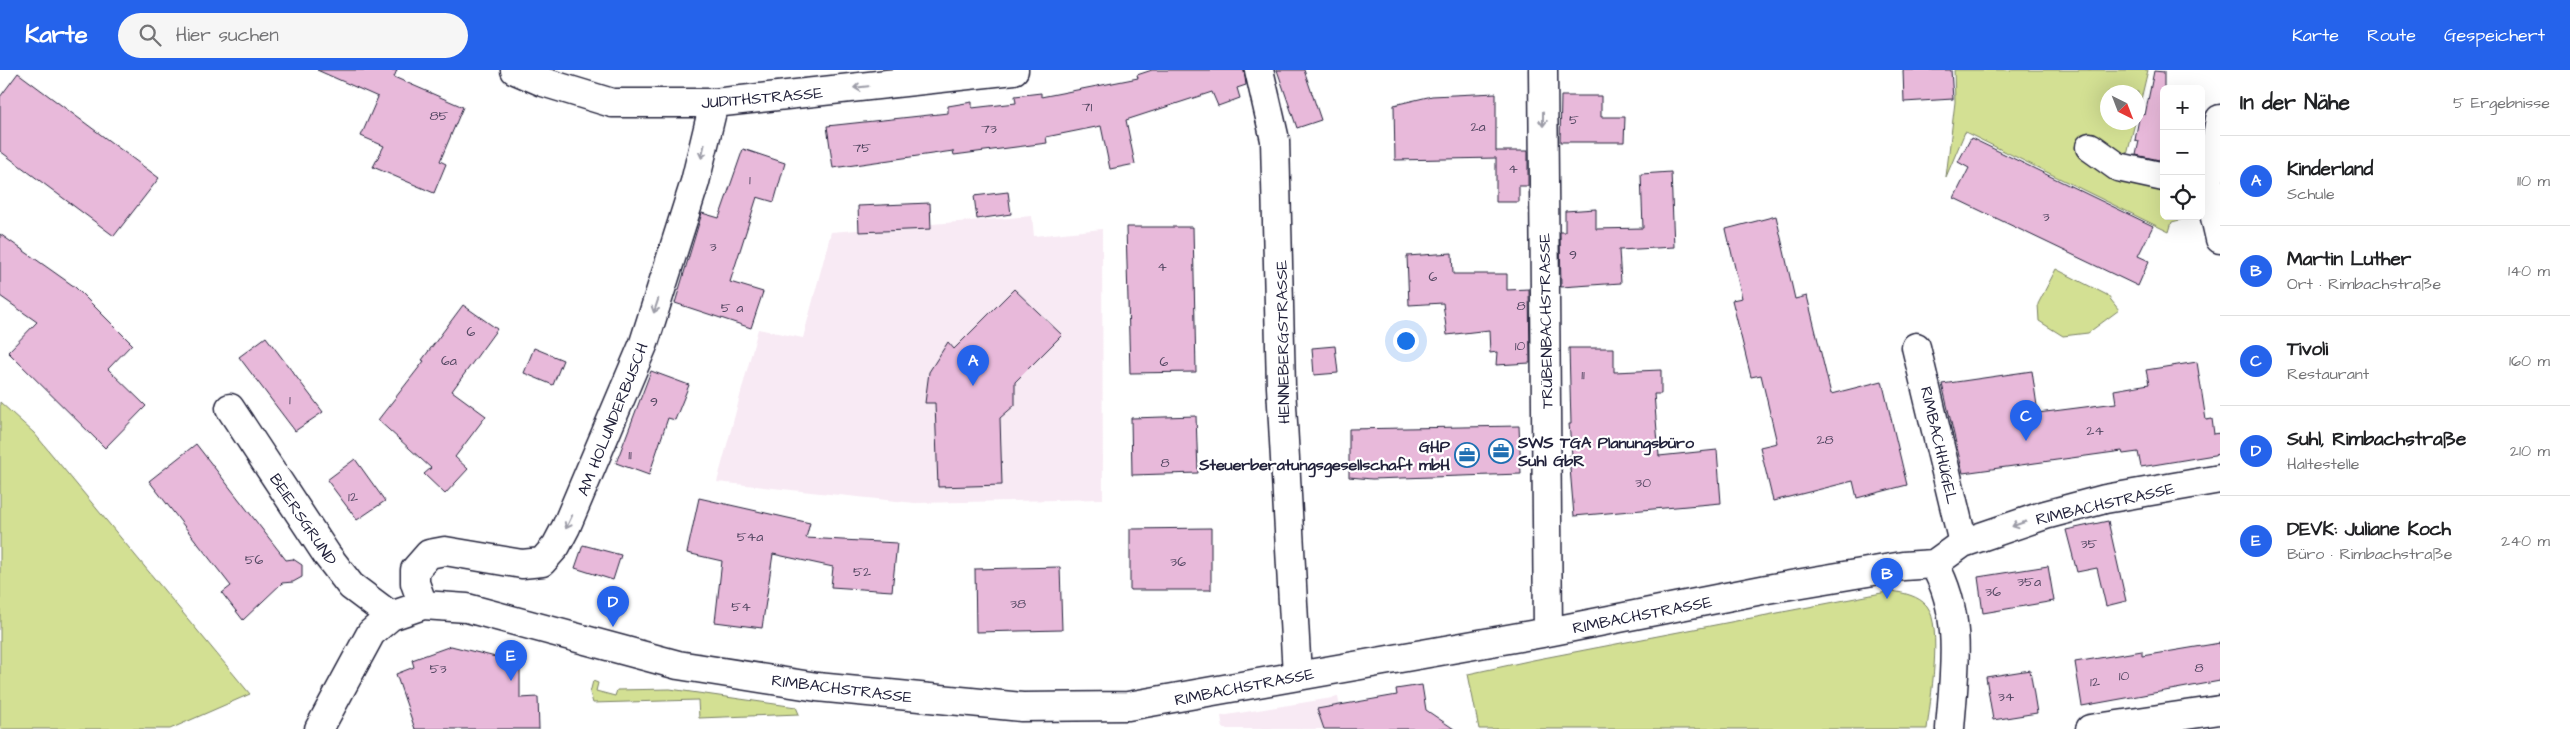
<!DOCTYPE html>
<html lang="de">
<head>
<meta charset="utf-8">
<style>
  body { margin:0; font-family:"Architects Daughter",sans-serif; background:#f6f6f6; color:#202124 }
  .controls { position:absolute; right:15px; top:15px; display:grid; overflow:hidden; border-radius:8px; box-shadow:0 5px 20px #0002 }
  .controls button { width:45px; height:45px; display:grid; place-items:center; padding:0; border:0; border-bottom:1px solid #e0e0e0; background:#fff; color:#202124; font:25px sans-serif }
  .compass { position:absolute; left:2100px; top:15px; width:45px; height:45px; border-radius:50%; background:#fff; box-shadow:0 5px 20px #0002; rotate:138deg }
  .you { position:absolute; left:1405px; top:270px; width:18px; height:18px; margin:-12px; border:4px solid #fff; border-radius:50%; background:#1a73e8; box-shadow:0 0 0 8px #1a73e833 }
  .badge { display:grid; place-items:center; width:32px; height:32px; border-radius:50%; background:#2563eb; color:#fff; font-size:16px; font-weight:700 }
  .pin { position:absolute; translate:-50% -41px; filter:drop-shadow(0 1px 2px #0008) }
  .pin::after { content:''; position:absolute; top:26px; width:18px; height:15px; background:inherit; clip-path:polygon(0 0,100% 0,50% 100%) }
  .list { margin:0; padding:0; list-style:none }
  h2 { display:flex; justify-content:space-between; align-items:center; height:65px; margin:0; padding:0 20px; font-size:21px }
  h2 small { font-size:16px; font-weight:400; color:#757577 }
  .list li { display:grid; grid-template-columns:32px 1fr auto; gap:15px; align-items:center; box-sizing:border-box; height:90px; padding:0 20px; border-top:1px solid #e0e0e0 }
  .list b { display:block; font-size:19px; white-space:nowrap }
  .list p { margin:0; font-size:16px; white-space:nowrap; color:#757577 }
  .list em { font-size:16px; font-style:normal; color:#757577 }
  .icon { flex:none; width:28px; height:28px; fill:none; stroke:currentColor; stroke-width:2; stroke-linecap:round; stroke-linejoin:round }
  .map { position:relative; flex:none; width:2220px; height:659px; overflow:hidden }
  header { display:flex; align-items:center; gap:30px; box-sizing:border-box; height:70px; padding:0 25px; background:#2563eb; color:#fff }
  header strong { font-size:24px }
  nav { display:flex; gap:28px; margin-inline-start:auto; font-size:18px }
  .search { width:350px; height:45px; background:#f6f6f6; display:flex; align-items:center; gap:12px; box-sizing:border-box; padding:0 18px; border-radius:28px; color:#757577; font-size:19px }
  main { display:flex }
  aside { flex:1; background:#fff }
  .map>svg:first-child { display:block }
</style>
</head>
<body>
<header>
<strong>Karte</strong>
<div class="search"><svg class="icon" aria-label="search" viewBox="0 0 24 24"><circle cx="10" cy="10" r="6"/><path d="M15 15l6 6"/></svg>Hier suchen</div>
<nav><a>Karte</a><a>Route</a><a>Gespeichert</a></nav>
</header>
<main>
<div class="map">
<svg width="2220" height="659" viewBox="0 0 2220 659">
  <rect width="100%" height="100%" fill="#fff"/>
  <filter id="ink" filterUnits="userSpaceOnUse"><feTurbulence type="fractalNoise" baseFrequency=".02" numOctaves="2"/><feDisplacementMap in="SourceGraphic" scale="10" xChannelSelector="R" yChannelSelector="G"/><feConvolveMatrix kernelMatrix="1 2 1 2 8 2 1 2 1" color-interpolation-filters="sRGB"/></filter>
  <g filter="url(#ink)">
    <!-- built -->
    <path fill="#f8eaf4" d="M 1032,146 L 1034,166 L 1102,159 L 1103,429 L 915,433 L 717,412 L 758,259 L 803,268 L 831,162 Z
      M 1338,627 L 1344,659 L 1223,659 L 1221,646 Z"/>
    <!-- green -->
    <path fill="#d3e093" stroke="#7a8167" d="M 1954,0 L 2148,0 L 2138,42 L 2138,22 L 2108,22 L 2108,52 L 2135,53 L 2122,105 L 2164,115 L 2164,146 L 2195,146 L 2172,152 L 2169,162 L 1965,62 L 1946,107 L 1955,32 Z
      M 2056,199 L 2107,225 L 2119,240 L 2088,263 L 2063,266 L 2039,251 L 2038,234 Z
      M 0,332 L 34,363 L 250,624 L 170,659 L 0,659 Z
      M 1892,521 C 1904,523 1919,526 1927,536 C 1943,557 1930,632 1927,659 L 1479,659 L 1468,604 L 1533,590 Z
      M 593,611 L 598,613 L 596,621 L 615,626 L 617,620 L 670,619 L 796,637 L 799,644 L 699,648 L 698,630 L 593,633 L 590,623 Z"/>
    <!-- building -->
    <path fill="#e8b9da" stroke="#22223b" d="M 317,0 L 397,0 L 394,7 L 463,37 L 440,91 L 446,94 L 434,123 L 373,97 L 384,76 L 361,66 L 378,27 Z
      M 1152,0 L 1244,0 L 1246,15 L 1237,18 L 1240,28 L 1218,36 L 1212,22 L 1126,50 L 1135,94 L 1110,99 L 1101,56 L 1046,67 L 1047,73 L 954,85 L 953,81 L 833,98 L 827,56 L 948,43 L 948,36 L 972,32 L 972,38 L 1016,33 L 1015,26 L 1041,23 L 1041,27 L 1138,8 L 1137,5 Z
      M 1277,0 L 1304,0 L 1321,50 L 1297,58 Z
      M 1903,0 L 1951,0 L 1953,29 L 1904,32 Z
      M 2154,1 L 2164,2 L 2164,91 L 2136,85 L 2139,71 L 2135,70 L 2140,43 L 2145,45 Z
      M 18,3 L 159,108 L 114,166 L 0,81 L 0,27 Z
      M 1496,23 L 1496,81 L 1528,81 L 1528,116 L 1519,116 L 1519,132 L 1496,132 L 1496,88 L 1395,90 L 1394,35 L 1432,26 Z
      M 1561,26 L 1601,26 L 1601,47 L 1625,47 L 1624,72 L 1560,72 Z
      M 1971,68 L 2153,156 L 2138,186 L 2149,191 L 2138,216 L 1954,128 L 1969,98 L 1958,92 Z
      M 743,79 L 785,93 L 774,132 L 757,127 L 730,212 L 763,222 L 751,258 L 675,233 L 702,143 L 719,148 Z
      M 1671,102 L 1674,177 L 1619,180 L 1621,213 L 1561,217 L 1560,162 L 1565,162 L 1565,141 L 1596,139 L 1596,159 L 1643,158 L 1641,104 Z
      M 1008,122 L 1011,144 L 977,149 L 974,126 Z
      M 930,133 L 931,159 L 859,162 L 858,136 Z
      M 1776,146 L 1795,229 L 1807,226 L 1831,324 L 1882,311 L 1907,415 L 1857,428 L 1853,411 L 1773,431 L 1760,377 L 1777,373 L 1761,305 L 1751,307 L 1732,230 L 1742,228 L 1726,159 Z
      M 1126,157 L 1193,157 L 1196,302 L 1130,303 Z
      M 0,164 L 75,217 L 132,274 L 108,299 L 146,336 L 105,378 L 8,282 L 37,252 L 0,226 Z
      M 1452,183 L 1453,204 L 1507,204 L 1507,220 L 1529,219 L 1530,293 L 1496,295 L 1497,282 L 1490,283 L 1489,260 L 1447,265 L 1443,233 L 1409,235 L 1407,186 Z
      M 1014,219 L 1062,265 L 1015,312 L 1015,335 L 1000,348 L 1002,415 L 938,417 L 935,333 L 925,333 L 929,302 L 948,272 L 954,279 Z
      M 463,235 L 497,259 L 452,321 L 486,346 L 455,387 L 468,399 L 445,424 L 424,404 L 431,398 L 378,350 L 424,291 L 422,290 Z
      M 266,267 L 323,342 L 295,361 L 239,287 Z
      M 1335,276 L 1338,303 L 1314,305 L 1312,278 Z
      M 534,278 L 563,290 L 553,315 L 524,303 Z
      M 1569,278 L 1614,278 L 1614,302 L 1661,300 L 1661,324 L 1654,324 L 1659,386 L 1717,380 L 1721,433 L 1574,446 L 1569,386 L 1572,385 L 1569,354 L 1571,354 Z
      M 2197,292 L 2206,350 L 2212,349 L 2214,364 L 2220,363 L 2220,384 L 2141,397 L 2138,382 L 2123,384 L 2122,381 L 1963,403 L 1942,314 L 2032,301 L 2038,343 L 2116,333 L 2114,320 L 2149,314 L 2146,300 Z
      M 651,301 L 689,315 L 675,350 L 668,348 L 649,405 L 616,393 Z
      M 1196,346 L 1198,403 L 1132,405 L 1131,348 Z
      M 1519,356 L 1521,404 L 1372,409 L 1349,407 L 1349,359 Z
      M 196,374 L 286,490 L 293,489 L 302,495 L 302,507 L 293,512 L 282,513 L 243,550 L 222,523 L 231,516 L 149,411 Z
      M 355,389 L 385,431 L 357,450 L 327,410 Z
      M 699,428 L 810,453 L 806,468 L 897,473 L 892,521 L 831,517 L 833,497 L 773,484 L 762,558 L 715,552 L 722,491 L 687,483 Z
      M 2108,451 L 2126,531 L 2106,536 L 2097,498 L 2077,502 L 2066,460 Z
      M 1211,458 L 1211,520 L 1130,520 L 1130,459 Z
      M 583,475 L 621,485 L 613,510 L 575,498 Z
      M 2048,496 L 2054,531 L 1983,543 L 1978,507 Z
      M 1060,497 L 1062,560 L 976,562 L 975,499 Z
      M 2220,573 L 2220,611 L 2082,636 L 2075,592 L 2142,581 L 2142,586 Z
      M 451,576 L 520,593 L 520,628 L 538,627 L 539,659 L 415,659 L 396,604 L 414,597 L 412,590 Z
      M 2030,600 L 2037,643 L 1993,650 L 1986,607 Z
      M 1422,615 L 1426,640 L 1454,659 L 1324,659 L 1317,639 L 1397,625 L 1396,619 Z"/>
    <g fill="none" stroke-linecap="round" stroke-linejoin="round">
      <defs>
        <path id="minor" d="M 515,0 L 543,12 L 612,33 L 714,33 L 1014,0
          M 1259,0 L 1275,70 L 1281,317 L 1297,605
          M 1543,0 L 1548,562
          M 2220,49 L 2209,113 L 2210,126 L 2220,169
          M 2090,77 L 2118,97 L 2164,107
          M 1916,277 L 1963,473
          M 230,338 L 327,485 L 351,516 L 391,546
          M 1934,494 C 1964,547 1954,602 1950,659
          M 423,535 L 415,513 L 415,500 L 429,484 L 445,481 L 522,494 L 542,492 L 556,476 L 566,457 L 644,273 L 695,112 L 714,33
          M 319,659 L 371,563 L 391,546 L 423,535 L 467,538 L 678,595 L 817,617 L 1022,637 L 1128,636 L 1548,562 L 1767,519 L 1903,496 L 1934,494 L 1963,473 L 2045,445 L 2105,429 L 2220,409
          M 2090,659 L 2220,640"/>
      </defs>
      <!-- minor casing -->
      <use href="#minor" stroke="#22223b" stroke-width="31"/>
      <!-- minor -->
      <use href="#minor" stroke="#fff" stroke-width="28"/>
    </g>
    <!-- one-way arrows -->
    <defs><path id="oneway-shaft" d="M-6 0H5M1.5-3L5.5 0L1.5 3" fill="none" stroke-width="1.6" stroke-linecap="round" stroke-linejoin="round" transform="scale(1.25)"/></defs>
    <g stroke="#9c9ca7">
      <use href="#oneway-shaft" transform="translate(861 17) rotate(174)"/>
      <use href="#oneway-shaft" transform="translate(1543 49) rotate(90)"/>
      <use href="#oneway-shaft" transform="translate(703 81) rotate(103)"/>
      <use href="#oneway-shaft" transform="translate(656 236) rotate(108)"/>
      <use href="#oneway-shaft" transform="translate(569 452) rotate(115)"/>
      <use href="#oneway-shaft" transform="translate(2019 454) rotate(161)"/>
    </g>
  </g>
  <!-- icons -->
  <defs>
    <symbol id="office-ring" viewBox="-11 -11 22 22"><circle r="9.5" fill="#fff" stroke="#1f6fb2" stroke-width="1.5"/><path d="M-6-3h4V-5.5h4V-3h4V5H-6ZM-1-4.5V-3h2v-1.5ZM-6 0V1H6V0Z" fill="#1f6fb2"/></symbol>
  </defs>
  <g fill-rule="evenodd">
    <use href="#office-ring" x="1487" y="367" width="28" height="28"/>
    <use href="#office-ring" x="1453" y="371" width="28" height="28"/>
  </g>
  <g text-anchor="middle" stroke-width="4.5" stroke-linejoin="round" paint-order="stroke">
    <!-- number labels -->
    <g font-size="14" fill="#544863">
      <text x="1087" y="41">71</text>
      <text x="439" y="50">85</text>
      <text x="1574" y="54">5</text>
      <text x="1478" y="61">2a</text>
      <text x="989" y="63">73</text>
      <text x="862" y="82">75</text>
      <text x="1513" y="103">4</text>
      <text x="750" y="114">1</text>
      <text x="2046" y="151">3</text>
      <text x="713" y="181">3</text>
      <text x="1573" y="189">9</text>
      <text x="1162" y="201">4</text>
      <text x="1433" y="211">6</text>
      <text x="1521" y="240">8</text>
      <text x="732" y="242">5 a</text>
      <text x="471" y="266">6</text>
      <text x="1520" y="280">10</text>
      <text x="449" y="295">6a</text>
      <text x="1164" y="296">6</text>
      <text x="1583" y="309">11</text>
      <text x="290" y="334">1</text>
      <text x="654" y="336">9</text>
      <text x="2095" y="365">24</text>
      <text x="1825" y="374">28</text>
      <text x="630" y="389">11</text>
      <text x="1165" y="397">8</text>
      <text x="1643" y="417">30</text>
      <text x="353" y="431">12</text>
      <text x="750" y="471">54a</text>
      <text x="2089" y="478">35</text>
      <text x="254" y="494">56</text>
      <text x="1178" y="496">36</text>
      <text x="862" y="506">52</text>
      <text x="2029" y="516">35a</text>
      <text x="1993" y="526">36</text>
      <text x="1018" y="538">38</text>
      <text x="741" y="541">54</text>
      <text x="2199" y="602">8</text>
      <text x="438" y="603">53</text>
      <text x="2124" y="610">10</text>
      <text x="2095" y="616">12</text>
      <text x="2006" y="631">34</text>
    </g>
    <!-- street labels -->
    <g font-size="16" fill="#22223b" stroke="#fff">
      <text transform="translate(762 27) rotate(-5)" y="6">JUDITHSTRASSE</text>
      <text transform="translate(1545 251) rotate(-91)" y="6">TRÜBENBACHSTRASSE</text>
      <text transform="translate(1282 272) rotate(-91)" y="6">HENNEBERGSTRASSE</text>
      <text transform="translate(612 349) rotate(-68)" y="6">AM HOLUNDERBUSCH</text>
      <text transform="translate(1940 375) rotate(77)" y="6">RIMBACHHÜGEL</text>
      <text transform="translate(2105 433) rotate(-13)" y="6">RIMBACHSTRASSE</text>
      <text transform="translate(304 449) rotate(56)" y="6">BEIERSGRUND</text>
      <text transform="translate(1642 544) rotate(-11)" y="6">RIMBACHSTRASSE</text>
      <text transform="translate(1244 616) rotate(-11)" y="6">RIMBACHSTRASSE</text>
      <text transform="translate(842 618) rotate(7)" y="6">RIMBACHSTRASSE</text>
    </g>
    <!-- poi labels -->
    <g font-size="16" font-weight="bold" fill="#22223b" stroke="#fff" text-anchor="start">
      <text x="1518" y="378">SWS TGA Planungsbüro<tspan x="1518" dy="18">Suhl GbR</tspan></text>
      <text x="1450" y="382" text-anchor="end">GHP<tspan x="1450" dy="18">Steuerberatungsgesellschaft mbH</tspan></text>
    </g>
  </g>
</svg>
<div class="controls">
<button>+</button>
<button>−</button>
<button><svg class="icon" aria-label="locate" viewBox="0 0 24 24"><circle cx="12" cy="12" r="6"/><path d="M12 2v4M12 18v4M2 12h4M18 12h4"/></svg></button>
</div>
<svg class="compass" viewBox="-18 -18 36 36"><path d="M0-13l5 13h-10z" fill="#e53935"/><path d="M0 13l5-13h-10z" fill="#757577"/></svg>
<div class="you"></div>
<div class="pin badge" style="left:973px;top:316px">A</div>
<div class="pin badge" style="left:1887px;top:529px">B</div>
<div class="pin badge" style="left:2026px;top:371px">C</div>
<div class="pin badge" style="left:613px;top:557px">D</div>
<div class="pin badge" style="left:511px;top:611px">E</div>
</div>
<aside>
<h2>In der Nähe<small>5 Ergebnisse</small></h2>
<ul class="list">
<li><span class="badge">A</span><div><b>Kinderland</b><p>Schule</p></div><em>110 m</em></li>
<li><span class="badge">B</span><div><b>Martin Luther</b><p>Ort · Rimbachstraße</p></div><em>140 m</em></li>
<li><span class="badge">C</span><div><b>Tivoli</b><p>Restaurant</p></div><em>160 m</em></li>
<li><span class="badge">D</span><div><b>Suhl, Rimbachstraße</b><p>Haltestelle</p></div><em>210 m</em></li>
<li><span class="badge">E</span><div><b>DEVK: Juliane Koch</b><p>Büro · Rimbachstraße</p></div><em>240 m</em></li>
</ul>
</aside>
</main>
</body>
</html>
